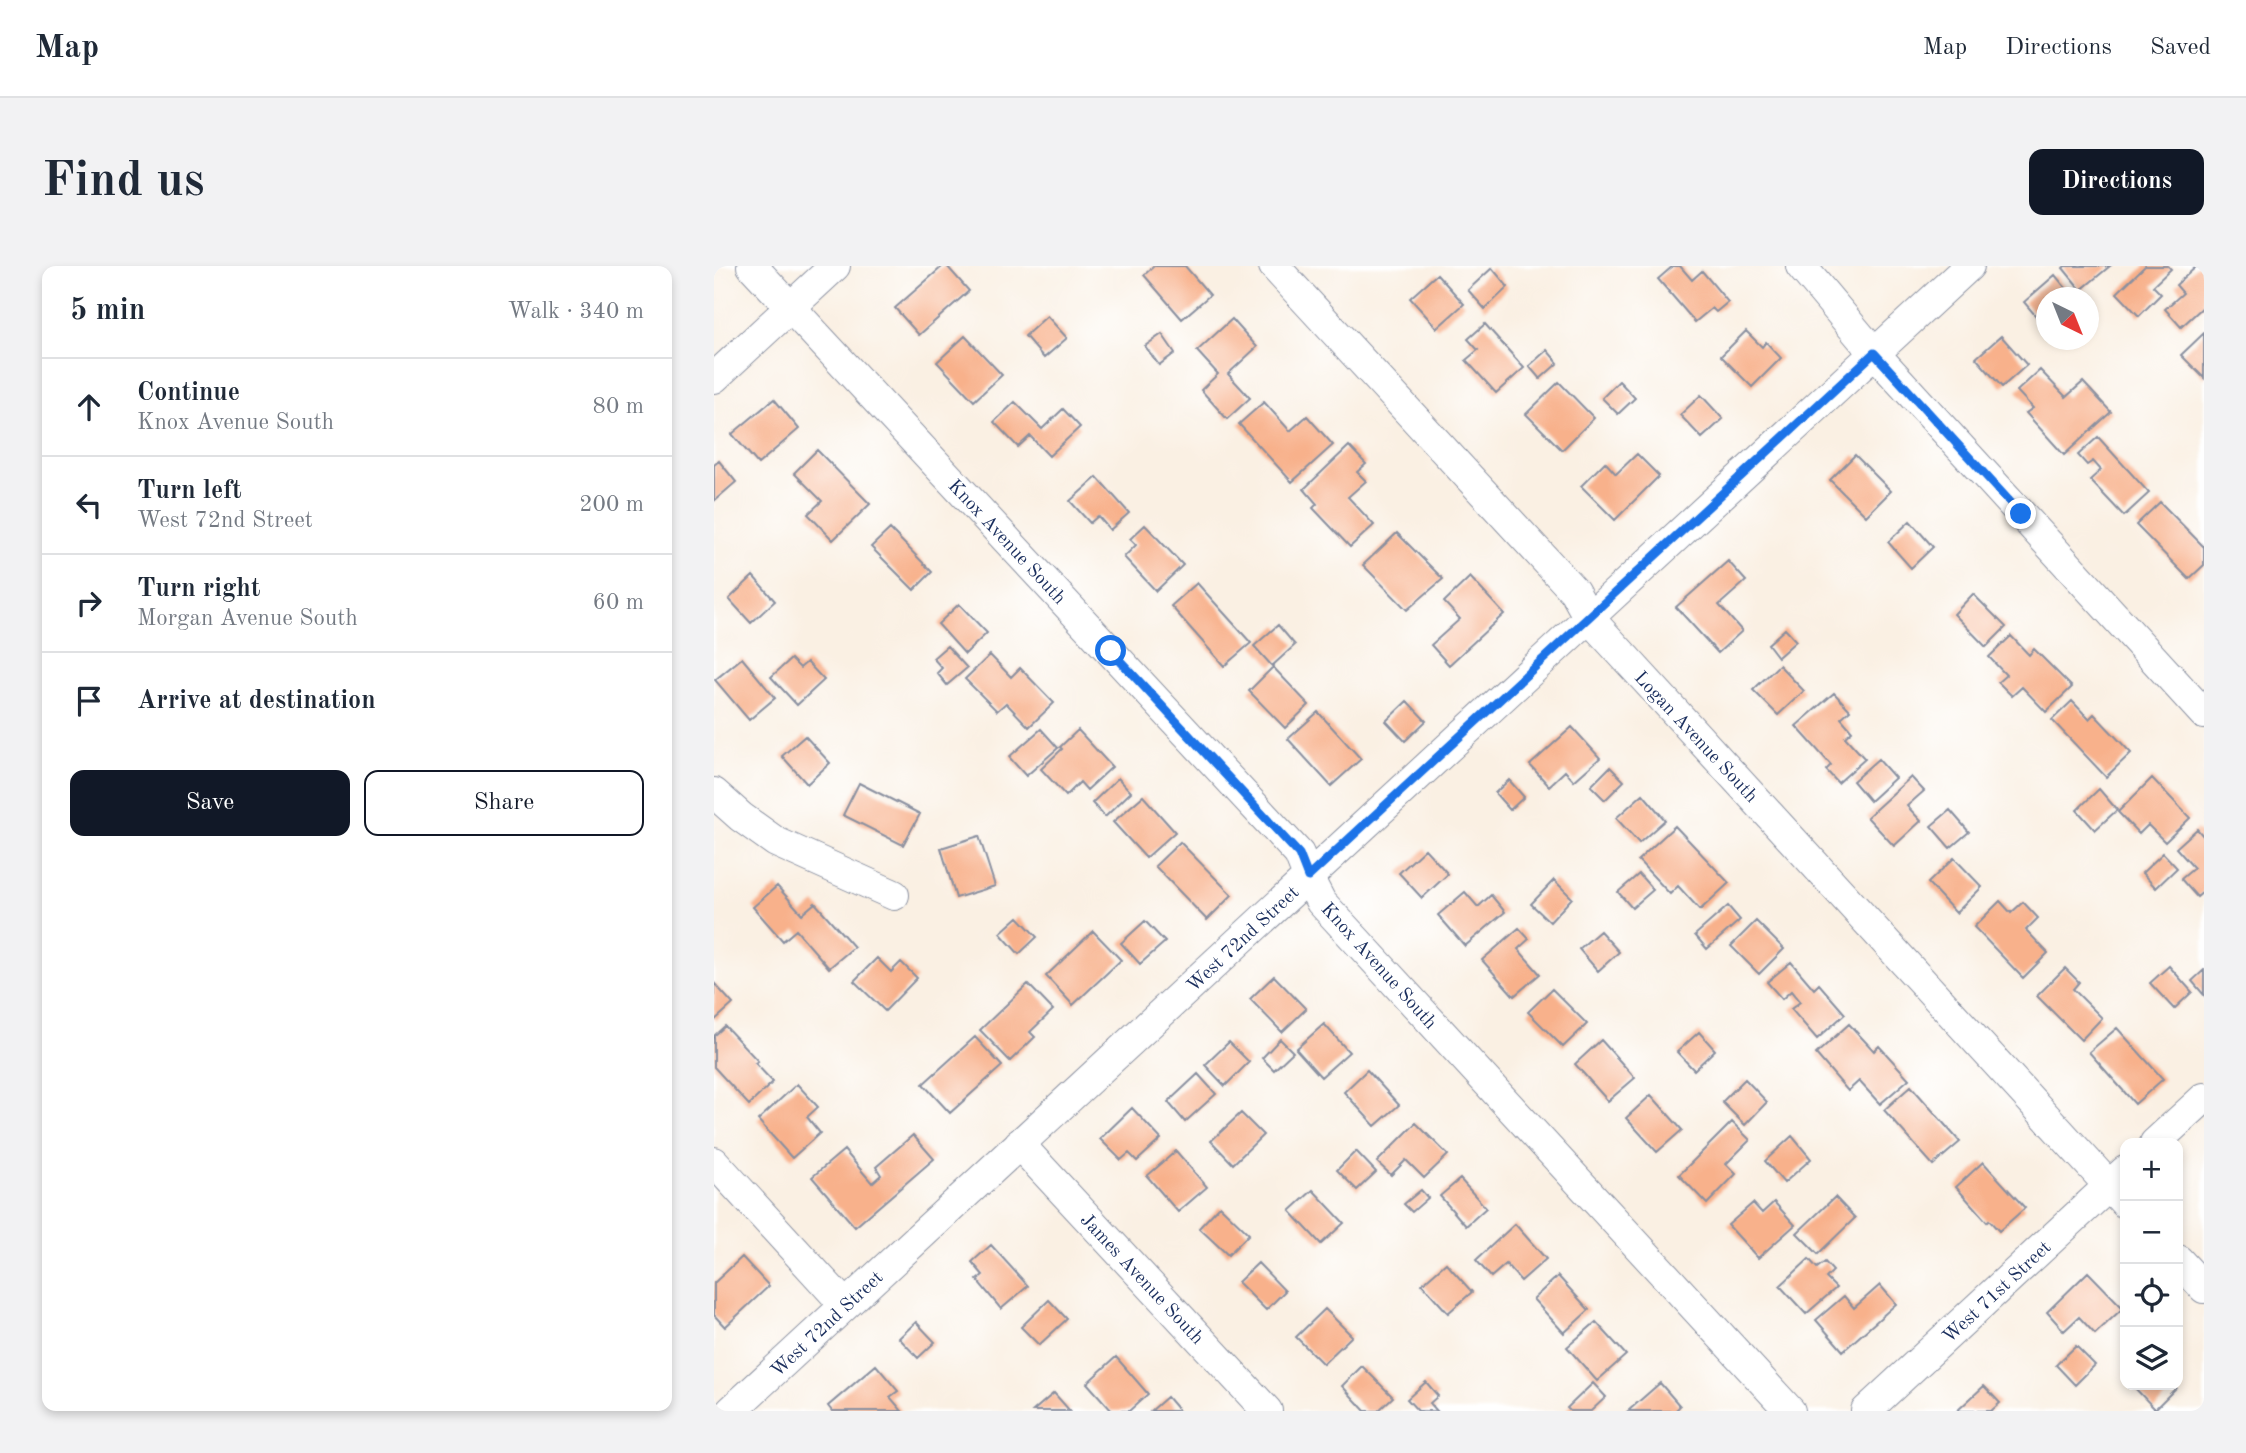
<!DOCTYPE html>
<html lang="en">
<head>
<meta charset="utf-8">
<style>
  body { margin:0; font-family:"Old Standard TT",serif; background:#f2f2f3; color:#1f2937 }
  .controls { position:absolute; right:21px; bottom:21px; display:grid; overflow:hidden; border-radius:14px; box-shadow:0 4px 10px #0003 }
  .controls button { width:63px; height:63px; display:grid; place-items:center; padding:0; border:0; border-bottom:2px solid #e0e1e3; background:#fff; color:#1f2937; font:35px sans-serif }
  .compass { position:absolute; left:1322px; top:21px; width:63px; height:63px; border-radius:50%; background:#fff; box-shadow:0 4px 10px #0003; rotate:137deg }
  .stop { position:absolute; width:21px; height:21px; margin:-16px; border:5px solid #1a73e8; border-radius:50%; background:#fff }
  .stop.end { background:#1a73e8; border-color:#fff; box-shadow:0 2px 7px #0008 }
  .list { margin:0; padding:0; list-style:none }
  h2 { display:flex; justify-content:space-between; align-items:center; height:91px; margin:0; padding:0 28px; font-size:30px }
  h2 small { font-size:23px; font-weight:400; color:#747a83 }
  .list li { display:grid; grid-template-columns:46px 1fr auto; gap:21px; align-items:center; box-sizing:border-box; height:98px; padding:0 28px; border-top:2px solid #e0e1e3 }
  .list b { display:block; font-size:26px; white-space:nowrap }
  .list p { margin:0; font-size:23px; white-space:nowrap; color:#747a83 }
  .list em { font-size:23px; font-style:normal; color:#747a83 }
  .actions { display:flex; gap:14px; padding:21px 28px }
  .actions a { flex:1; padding:16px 0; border:2px solid #111827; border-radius:14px; text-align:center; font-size:24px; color:#111827 }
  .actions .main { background:#111827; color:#fff }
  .icon { flex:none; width:38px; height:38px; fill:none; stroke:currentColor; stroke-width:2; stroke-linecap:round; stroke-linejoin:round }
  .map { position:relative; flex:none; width:1490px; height:1145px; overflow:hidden; border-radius:14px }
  header { display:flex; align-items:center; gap:42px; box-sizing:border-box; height:98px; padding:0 35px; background:#fff; border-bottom:2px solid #e0e1e3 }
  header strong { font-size:33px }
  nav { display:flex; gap:38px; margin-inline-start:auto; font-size:24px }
  .intro { display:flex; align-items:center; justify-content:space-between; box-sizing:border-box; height:168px; padding:0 42px }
  h1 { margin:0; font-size:49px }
  .button { padding:18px 32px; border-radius:14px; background:#111827; color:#fff; font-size:24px; font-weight:700 }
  main { display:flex; gap:42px; padding:0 42px }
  aside { flex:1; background:#fff; border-radius:14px; box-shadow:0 4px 10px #0003 }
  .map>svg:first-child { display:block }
</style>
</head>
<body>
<header>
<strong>Map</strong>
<nav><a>Map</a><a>Directions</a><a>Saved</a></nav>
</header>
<div class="intro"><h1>Find us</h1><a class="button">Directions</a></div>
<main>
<aside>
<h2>5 min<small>Walk · 340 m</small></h2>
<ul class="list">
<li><svg class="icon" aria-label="ahead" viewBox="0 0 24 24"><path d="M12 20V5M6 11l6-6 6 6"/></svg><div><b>Continue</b><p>Knox Avenue South</p></div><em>80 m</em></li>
<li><svg class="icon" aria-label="left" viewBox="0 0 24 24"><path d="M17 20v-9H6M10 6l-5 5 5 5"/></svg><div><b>Turn left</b><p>West 72nd Street</p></div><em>200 m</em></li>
<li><svg class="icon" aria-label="right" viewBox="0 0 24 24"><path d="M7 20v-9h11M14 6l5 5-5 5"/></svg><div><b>Turn right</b><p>Morgan Avenue South</p></div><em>60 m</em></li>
<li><svg class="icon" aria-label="arrive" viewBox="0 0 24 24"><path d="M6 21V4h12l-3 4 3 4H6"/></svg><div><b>Arrive at destination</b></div></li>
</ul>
<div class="actions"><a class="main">Save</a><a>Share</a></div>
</aside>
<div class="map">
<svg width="1490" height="1145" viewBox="0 0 1490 1145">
  <rect width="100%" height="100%" fill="#fff"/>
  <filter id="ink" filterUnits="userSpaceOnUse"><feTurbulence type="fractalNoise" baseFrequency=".0143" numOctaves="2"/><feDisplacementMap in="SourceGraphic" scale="14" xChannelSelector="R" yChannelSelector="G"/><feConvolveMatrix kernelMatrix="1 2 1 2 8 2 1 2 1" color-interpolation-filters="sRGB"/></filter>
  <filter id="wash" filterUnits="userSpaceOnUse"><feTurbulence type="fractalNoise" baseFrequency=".00686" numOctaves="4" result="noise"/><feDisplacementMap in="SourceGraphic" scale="28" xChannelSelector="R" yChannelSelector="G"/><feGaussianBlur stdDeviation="1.57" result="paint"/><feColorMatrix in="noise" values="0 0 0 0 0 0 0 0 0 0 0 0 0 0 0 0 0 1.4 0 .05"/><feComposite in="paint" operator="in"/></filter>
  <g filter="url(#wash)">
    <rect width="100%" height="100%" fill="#faf0e3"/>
    <g id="blocks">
      <!-- building -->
      <path fill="#f8b18b" d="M 229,0 L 233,0 L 255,25 L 205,69 L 181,42 Z
        M 440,0 L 471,0 L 496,29 L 468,53 L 430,9 Z
        M 959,0 L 966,0 L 978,14 L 988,5 L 1014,36 L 1002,46 L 998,42 L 981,56 L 944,13 Z
        M 1351,0 L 1396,0 L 1367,24 L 1349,2 Z
        M 1431,0 L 1454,0 L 1457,3 L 1439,20 L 1447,28 L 1425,50 L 1403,27 Z
        M 1483,0 L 1490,0 L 1490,40 L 1467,61 L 1451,43 L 1469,27 L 1462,19 Z
        M 778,2 L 794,21 L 771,43 L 754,24 Z
        M 723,8 L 750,38 L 723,62 L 696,32 Z
        M 1341,9 L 1360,32 L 1332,32 L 1332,62 L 1310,36 Z
        M 333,50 L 353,72 L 330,92 L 311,70 Z
        M 518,53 L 543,81 L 514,108 L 536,132 L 513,153 L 487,124 L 504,108 L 483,85 Z
        M 771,58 L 810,102 L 782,127 L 752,94 L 764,84 L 754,73 Z
        M 1032,65 L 1048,81 L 1052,76 L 1067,92 L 1038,121 L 1007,90 Z
        M 1490,67 L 1490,112 L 1467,89 Z
        M 448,68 L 461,87 L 445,99 L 431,80 Z
        M 251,70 L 288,109 L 260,135 L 223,96 Z
        M 1287,70 L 1313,99 L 1288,121 L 1262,92 Z
        M 833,84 L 844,97 L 826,113 L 815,100 Z
        M 1326,104 L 1352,131 L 1369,116 L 1397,146 L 1350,189 L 1312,147 L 1319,142 L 1303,125 Z
        M 905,115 L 921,132 L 904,148 L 888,132 Z
        M 845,116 L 880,152 L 848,184 L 812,148 Z
        M 987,129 L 1009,153 L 988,172 L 966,149 Z
        M 60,133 L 85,163 L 44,198 L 18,168 Z
        M 301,136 L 328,163 L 349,143 L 366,161 L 335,190 L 316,170 L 304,181 L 280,156 Z
        M 550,136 L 576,165 L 593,150 L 619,179 L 578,216 L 525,158 Z
        M 1384,171 L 1435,227 L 1410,250 L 1376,214 L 1387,204 L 1379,195 L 1373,199 L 1364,189 Z
        M 635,180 L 652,198 L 643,206 L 652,215 L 634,231 L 660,259 L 636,281 L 599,242 L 603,238 L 590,223 Z
        M 103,184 L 156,238 L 119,274 L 94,248 L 108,235 L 80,207 Z
        M 923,188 L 945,210 L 901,254 L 867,220 L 891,196 L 902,208 Z
        M 1141,189 L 1177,225 L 1152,250 L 1116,214 Z
        M 5,195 L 22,216 L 0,235 L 0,199 Z
        M 383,211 L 415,247 L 396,264 L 384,250 L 376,257 L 356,235 Z
        M 1446,236 L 1490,281 L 1490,299 L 1475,313 L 1422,259 Z
        M 1196,255 L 1219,281 L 1197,302 L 1174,276 Z
        M 431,259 L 469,299 L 442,325 L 410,291 L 422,279 L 416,273 Z
        M 176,263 L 218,306 L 200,324 L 157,281 Z
        M 683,267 L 729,313 L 693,344 L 649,299 Z
        M 1014,295 L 1032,315 L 1005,339 L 1028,365 L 1004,387 L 962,341 Z
        M 39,310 L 61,335 L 37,357 L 15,333 Z
        M 756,311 L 790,348 L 735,399 L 717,379 L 746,353 L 730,336 Z
        M 483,317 L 537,377 L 510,400 L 457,340 Z
        M 1259,328 L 1292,361 L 1272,381 L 1240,348 Z
        M 245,338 L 273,367 L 251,388 L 224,358 Z
        M 564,359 L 581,379 L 558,400 L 540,380 Z
        M 1071,363 L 1082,375 L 1064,391 L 1054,378 Z
        M 1297,370 L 1315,389 L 1320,383 L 1358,421 L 1332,446 L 1308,421 L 1298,430 L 1284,416 L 1292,409 L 1275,391 Z
        M 233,380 L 253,402 L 233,419 L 223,407 L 228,402 L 219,392 Z
        M 276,389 L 297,411 L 306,402 L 340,437 L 315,461 L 292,437 L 283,445 L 251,413 Z
        M 28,392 L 61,432 L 35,454 L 1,414 Z
        M 77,393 L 86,402 L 93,396 L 110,414 L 83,439 L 57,411 Z
        M 1065,399 L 1090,425 L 1064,449 L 1039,424 Z
        M 559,401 L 595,439 L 571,462 L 535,425 Z
        M 1120,427 L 1136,444 L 1127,452 L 1138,465 L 1131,471 L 1151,493 L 1124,517 L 1112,504 L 1117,499 L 1082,460 Z
        M 693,435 L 712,455 L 691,475 L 672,455 Z
        M 1358,435 L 1375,453 L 1380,448 L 1417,487 L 1392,511 L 1338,454 Z
        M 604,446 L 647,493 L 617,520 L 574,473 Z
        M 858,461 L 886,492 L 860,515 L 851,505 L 835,520 L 816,499 Z
        M 327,463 L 344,482 L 312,510 L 295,491 Z
        M 364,464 L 398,501 L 373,524 L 366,516 L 352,530 L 327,503 L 348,483 L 346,481 Z
        M 91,470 L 116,497 L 93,518 L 68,490 Z
        M 1164,493 L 1181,512 L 1156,535 L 1139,515 Z
        M 896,501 L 910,515 L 891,534 L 877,520 Z
        M 1197,511 L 1210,525 L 1193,540 L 1207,555 L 1180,580 L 1153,551 Z
        M 404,512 L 417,526 L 391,551 L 378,537 Z
        M 1438,512 L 1476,552 L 1451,576 L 1434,559 L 1425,568 L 1404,546 Z
        M 795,514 L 810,531 L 796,544 L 781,527 Z
        M 145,517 L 206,548 L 189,579 L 129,549 Z
        M 1385,523 L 1403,544 L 1381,564 L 1363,544 Z
        M 929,528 L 951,554 L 925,577 L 902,552 Z
        M 429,530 L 461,566 L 432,592 L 399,556 Z
        M 1236,544 L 1255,566 L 1236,582 L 1217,560 Z
        M 961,560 L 1015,617 L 986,644 L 964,620 L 956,628 L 924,594 Z
        M 1483,563 L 1490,571 L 1490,625 L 1483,631 L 1467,613 L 1480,602 L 1462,582 Z
        M 265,570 L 281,620 L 242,632 L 227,582 Z
        M 466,576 L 518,629 L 493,654 L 441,600 Z
        M 711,583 L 734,608 L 708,632 L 685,607 Z
        M 1449,587 L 1463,602 L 1442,622 L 1428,607 Z
        M 1240,592 L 1268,621 L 1242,647 L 1214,617 Z
        M 925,608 L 939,624 L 918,642 L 904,626 Z
        M 840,614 L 858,632 L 836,656 L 817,638 Z
        M 63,620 L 88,648 L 101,637 L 140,681 L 115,702 L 82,664 L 69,675 L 39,641 Z
        M 751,626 L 764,641 L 777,629 L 791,646 L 751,680 L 724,649 Z
        M 1286,635 L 1297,647 L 1309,636 L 1324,652 L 1312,664 L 1334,687 L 1309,712 L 1260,661 Z
        M 1014,640 L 1026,654 L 993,683 L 981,669 Z
        M 304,651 L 323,671 L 305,688 L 286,667 Z
        M 431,655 L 451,676 L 426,698 L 407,677 Z
        M 1042,655 L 1070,683 L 1045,708 L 1017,680 Z
        M 805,662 L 815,673 L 804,683 L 826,708 L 800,730 L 768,694 Z
        M 379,665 L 407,694 L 359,739 L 332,710 Z
        M 886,665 L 905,686 L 884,705 L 865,683 Z
        M 163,692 L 177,706 L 187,696 L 203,712 L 171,745 L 140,715 Z
        M 1077,696 L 1100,723 L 1105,718 L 1131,748 L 1103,773 L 1077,743 L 1086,736 L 1077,725 L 1068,733 L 1053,716 Z
        M 1455,700 L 1478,726 L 1460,743 L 1436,717 Z
        M 1351,702 L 1365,716 L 1359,723 L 1388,752 L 1367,774 L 1323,730 Z
        M 1490,704 L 1490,729 L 1478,715 Z
        M 560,710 L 592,743 L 568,766 L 536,733 Z
        M 0,717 L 19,738 L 0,755 Z
        M 314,718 L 339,744 L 316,766 L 321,771 L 296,795 L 266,764 Z
        M 838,723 L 873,758 L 849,781 L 814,746 Z
        M 610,758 L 635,786 L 607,811 L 582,783 Z
        M 1135,758 L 1160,785 L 1165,780 L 1195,813 L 1166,838 L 1145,815 L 1134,825 L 1102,788 Z
        M 11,760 L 44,795 L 41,797 L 59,816 L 35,839 L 0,801 L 0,770 Z
        M 1403,762 L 1449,813 L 1421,838 L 1375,786 Z
        M 985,766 L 1001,784 L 980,804 L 963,786 Z
        M 261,771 L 288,800 L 236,847 L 209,818 Z
        M 566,773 L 579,786 L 560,804 L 548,792 Z
        M 887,774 L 921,812 L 894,835 L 861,798 Z
        M 515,776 L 535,796 L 511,820 L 491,799 Z
        M 653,804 L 685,839 L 661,860 L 630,826 Z
        M 484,808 L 502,828 L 471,856 L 454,836 Z
        M 1031,813 L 1053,836 L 1031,859 L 1008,836 Z
        M 83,818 L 104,841 L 93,851 L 106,867 L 78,892 L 44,854 Z
        M 1197,820 L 1246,876 L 1219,899 L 1170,844 Z
        M 937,829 L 968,864 L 943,886 L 912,852 Z
        M 418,842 L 447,873 L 423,895 L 415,887 L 407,894 L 386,873 Z
        M 527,847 L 549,869 L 519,898 L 497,875 Z
        M 1018,856 L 1036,874 L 1012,898 L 1022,908 L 993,938 L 965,909 Z
        M 702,857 L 734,889 L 710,912 L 692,894 L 677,909 L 663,896 Z
        M 199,869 L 220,893 L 141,961 L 98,911 L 130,884 L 158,917 L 167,909 L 162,901 Z
        M 1078,870 L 1097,893 L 1070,917 L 1051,895 Z
        M 462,885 L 493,921 L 464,946 L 433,910 Z
        M 642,885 L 662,906 L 643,924 L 623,904 Z
        M 1269,896 L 1311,942 L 1285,965 L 1275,954 L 1273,956 L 1242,921 Z
        M 746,913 L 772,942 L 752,960 L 726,930 Z
        M 599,924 L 630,957 L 607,978 L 576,945 Z
        M 707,924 L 714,932 L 698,946 L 690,938 Z
        M 1121,931 L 1141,952 L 1104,988 L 1083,967 Z
        M 1060,936 L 1081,959 L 1044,992 L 1014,959 L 1039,937 L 1048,947 Z
        M 506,940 L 535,968 L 514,989 L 485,962 Z
        M 801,958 L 832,993 L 807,1015 L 792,998 L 777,1011 L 762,994 Z
        M 277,979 L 314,1020 L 287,1043 L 263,1014 L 269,1009 L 258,996 Z
        M 28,991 L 55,1020 L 11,1061 L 0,1049 L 0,1017 Z
        M 1095,993 L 1103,1002 L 1111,996 L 1119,1005 L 1112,1012 L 1122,1022 L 1092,1048 L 1066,1020 Z
        M 544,997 L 571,1025 L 552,1044 L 524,1016 Z
        M 732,997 L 758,1026 L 734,1047 L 708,1018 Z
        M 1374,1006 L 1409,1042 L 1381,1068 L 1365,1051 L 1350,1065 L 1333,1046 Z
        M 844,1010 L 875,1044 L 850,1067 L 819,1033 Z
        M 1166,1019 L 1182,1038 L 1129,1085 L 1102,1054 L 1130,1030 L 1140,1042 Z
        M 335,1034 L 353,1053 L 325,1079 L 307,1061 Z
        M 611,1043 L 638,1070 L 609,1098 L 582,1071 Z
        M 202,1056 L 221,1076 L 204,1092 L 185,1072 Z
        M 882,1056 L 912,1089 L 883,1115 L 853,1081 Z
        M 1362,1080 L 1381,1099 L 1361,1119 L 1342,1099 Z
        M 402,1091 L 434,1128 L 415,1145 L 398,1145 L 373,1117 Z
        M 162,1099 L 184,1125 L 176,1131 L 188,1145 L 118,1145 L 114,1140 Z
        M 648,1100 L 679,1131 L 664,1145 L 651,1145 L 628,1120 Z
        M 712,1116 L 724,1130 L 716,1137 L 723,1145 L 704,1145 L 693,1133 Z
        M 879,1117 L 892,1131 L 877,1145 L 856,1145 L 853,1142 Z
        M 946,1117 L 966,1140 L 961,1145 L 914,1145 Z
        M 1418,1119 L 1459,1119 L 1462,1122 L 1441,1143 Z
        M 1270,1120 L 1286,1137 L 1277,1145 L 1243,1145 Z
        M 340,1127 L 356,1145 L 319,1145 Z
        M 453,1131 L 465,1145 L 437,1145 Z"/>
    </g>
  </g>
  <g filter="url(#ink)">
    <use href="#blocks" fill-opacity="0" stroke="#8a90a0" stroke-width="2"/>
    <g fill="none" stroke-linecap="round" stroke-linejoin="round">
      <defs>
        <path id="minor" d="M 38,0 L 585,588 L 594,611 L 607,636 L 1076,1145
          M 560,0 L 860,325 L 875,352 L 1411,937
          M 1087,0 L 1160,87 L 1490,448
          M 0,112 L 121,0
          M 0,527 L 27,551 L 62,576 L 180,629
          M 1441,877 L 1490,832
          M 305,878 L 553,1145
          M 0,896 L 131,1039
          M 1464,994 L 1490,1022
          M 17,1145 L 1255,0
          M 1152,1145 L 1411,905"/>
      </defs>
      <!-- minor casing -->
      <use href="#minor" stroke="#8a90a0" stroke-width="32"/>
      <!-- minor -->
      <use href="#minor" stroke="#fff" stroke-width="30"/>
    </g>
  </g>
  <g fill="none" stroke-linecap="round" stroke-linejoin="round" filter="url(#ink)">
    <!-- route -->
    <path stroke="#1a73e8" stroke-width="9" d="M 397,385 L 585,588 L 594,611 L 1160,87 L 1307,248"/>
  </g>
  <g text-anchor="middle" stroke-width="5" stroke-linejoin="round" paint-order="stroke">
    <!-- street labels -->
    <g font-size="19" fill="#1b2f5e" stroke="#fff">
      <text transform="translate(294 275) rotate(47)" y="7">Knox Avenue South</text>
      <text transform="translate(983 470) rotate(47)" y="7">Logan Avenue South</text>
      <text transform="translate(528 672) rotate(-43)" y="7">West 72nd Street</text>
      <text transform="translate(666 699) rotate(48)" y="7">Knox Avenue South</text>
      <text transform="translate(429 1012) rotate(47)" y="7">James Avenue South</text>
      <text transform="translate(1282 1025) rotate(-43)" y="7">West 71st Street</text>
      <text transform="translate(112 1057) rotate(-43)" y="7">West 72nd Street</text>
    </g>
  </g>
</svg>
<div class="controls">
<button>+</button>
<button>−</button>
<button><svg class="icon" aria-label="locate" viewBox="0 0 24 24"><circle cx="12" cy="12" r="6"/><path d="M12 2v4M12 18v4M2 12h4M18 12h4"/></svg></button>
<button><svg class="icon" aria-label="layers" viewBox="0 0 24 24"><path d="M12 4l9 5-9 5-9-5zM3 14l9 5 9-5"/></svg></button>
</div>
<svg class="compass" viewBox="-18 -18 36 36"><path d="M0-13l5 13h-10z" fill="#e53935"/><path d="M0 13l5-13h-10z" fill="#747a83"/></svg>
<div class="stop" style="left:397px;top:385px"></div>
<div class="stop end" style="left:1307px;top:248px"></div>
</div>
</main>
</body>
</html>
